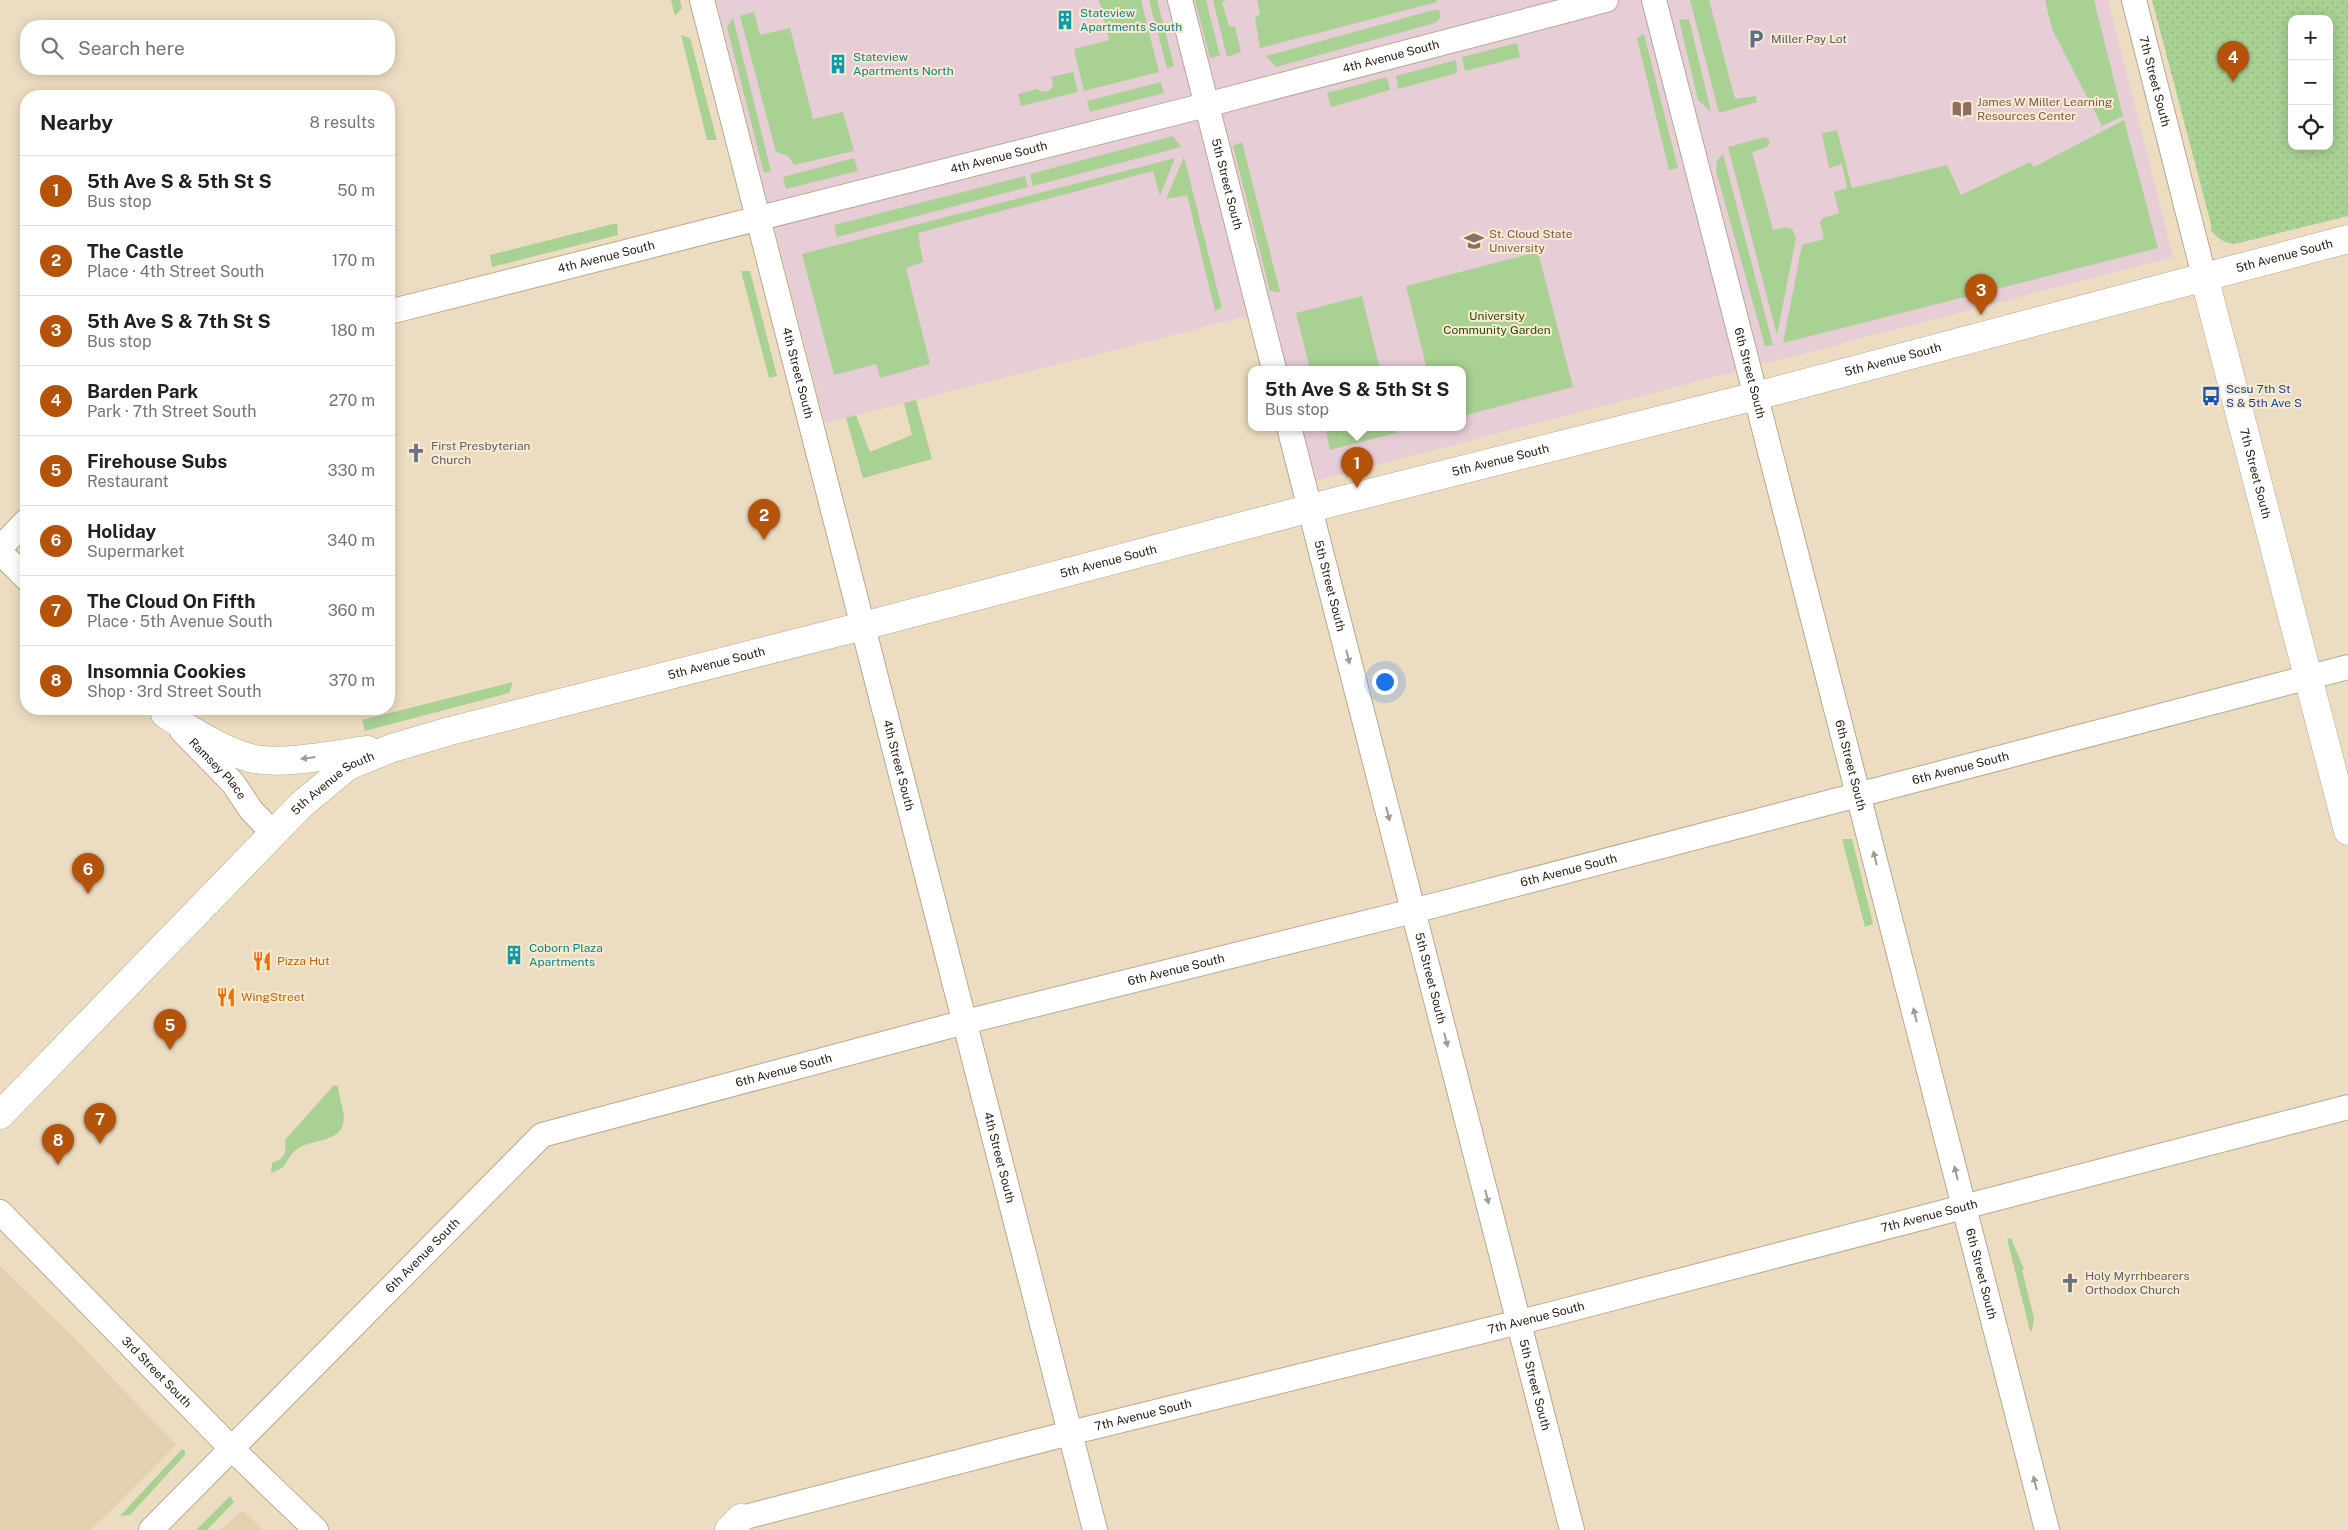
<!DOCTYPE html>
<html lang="en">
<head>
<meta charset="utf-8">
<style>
  body { margin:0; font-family:"Public Sans",sans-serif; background:#f2f2f2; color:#202124 }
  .controls { position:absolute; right:15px; top:15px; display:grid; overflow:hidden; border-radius:10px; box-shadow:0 2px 12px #0003 }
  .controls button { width:45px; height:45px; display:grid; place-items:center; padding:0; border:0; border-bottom:1px solid #e0e0e0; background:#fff; color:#202124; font:25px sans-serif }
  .you { position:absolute; left:1384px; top:681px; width:18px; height:18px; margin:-12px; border:4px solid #fff; border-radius:50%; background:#1a73e8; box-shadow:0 0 0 8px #1a73e833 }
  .badge { display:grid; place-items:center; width:32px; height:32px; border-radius:50%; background:#b45309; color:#fff; font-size:16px; font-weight:700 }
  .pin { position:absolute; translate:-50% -41px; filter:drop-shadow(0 1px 2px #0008) }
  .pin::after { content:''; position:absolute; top:26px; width:18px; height:15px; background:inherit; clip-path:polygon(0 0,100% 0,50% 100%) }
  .popup { position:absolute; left:1248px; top:366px; width:218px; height:65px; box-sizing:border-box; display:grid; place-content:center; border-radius:10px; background:#fff; filter:drop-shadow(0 1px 4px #0005); font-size:16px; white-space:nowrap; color:#757577 }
  .popup b { font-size:19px; color:#202124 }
  .popup::after { content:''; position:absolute; left:50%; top:100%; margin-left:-10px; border:10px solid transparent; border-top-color:#fff }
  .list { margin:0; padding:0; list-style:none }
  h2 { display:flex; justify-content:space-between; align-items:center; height:65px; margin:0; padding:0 20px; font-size:21px }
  h2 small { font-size:16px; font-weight:400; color:#757577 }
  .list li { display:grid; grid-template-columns:32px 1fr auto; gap:15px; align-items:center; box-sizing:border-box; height:70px; padding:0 20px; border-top:1px solid #e0e0e0 }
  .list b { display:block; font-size:19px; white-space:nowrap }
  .list p { margin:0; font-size:16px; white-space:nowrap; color:#757577 }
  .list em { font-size:16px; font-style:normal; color:#757577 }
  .icon { flex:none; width:28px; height:28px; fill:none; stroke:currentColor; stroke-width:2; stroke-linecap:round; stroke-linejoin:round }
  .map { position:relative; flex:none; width:2348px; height:1530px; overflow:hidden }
  .search { position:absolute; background:#fff; box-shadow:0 2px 12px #0003; left:20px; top:20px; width:375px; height:55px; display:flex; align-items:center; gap:12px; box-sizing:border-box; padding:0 18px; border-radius:20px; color:#757577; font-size:19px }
  .panel { position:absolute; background:#fff; box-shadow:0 2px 12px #0003; left:20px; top:90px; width:375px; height:625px; border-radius:20px }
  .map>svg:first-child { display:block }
</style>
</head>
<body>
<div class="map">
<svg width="2348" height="1530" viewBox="0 0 2348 1530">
  <defs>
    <pattern id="park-dots" width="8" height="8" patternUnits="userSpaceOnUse" patternTransform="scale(1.25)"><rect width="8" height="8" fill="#a9d194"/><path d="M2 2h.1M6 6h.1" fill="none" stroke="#91b37f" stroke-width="1.8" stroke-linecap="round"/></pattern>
  </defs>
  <rect width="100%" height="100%" fill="#ecddc2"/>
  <!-- built -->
  <path fill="#e4d0af" d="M 0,1266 L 76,1340 L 176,1445 L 111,1511 L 90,1530 L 0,1530 Z
    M 243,1510 L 263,1530 L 220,1530 Z"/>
  <!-- education -->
  <path fill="#e7cdd5" d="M 716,0 L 2108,0 L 2173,257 L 1316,481 L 1302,427 L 1462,427 L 1462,369 L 1287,369 L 1271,310 L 825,423 Z"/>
  <!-- green -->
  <path fill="#a9d194" d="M 671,0 L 680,0 L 682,8 L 675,16 Z
    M 1099,0 L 1141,0 L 1159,72 L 1084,91 L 1074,49 L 1109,40 Z
    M 1149,0 L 1157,0 L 1174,66 L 1167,68 Z
    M 1195,0 L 1206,0 L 1220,56 L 1210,58 Z
    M 1213,0 L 1227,0 L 1222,2 L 1229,26 L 1235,27 L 1241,52 L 1227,57 Z
    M 1257,0 L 1437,0 L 1437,2 L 1260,48 L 1255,17 L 1260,14 Z
    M 1690,0 L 1709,0 L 1735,99 L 1756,96 L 1757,102 L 1719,113 Z
    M 2045,0 L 2094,0 L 2123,116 L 2102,126 L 2052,29 Z
    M 1434,10 L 1439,10 L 1441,17 L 1435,23 L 1276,67 L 1266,56 Z
    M 754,12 L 760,35 L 790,28 L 813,119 L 843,112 L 854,151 L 794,165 L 788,156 L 776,152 L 740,16 Z
    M 733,18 L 771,171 L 764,173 L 727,27 Z
    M 1689,19 L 1711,112 L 1698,100 L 1679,20 Z
    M 1644,34 L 1678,168 L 1669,170 L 1637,38 Z
    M 681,35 L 690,38 L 717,140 L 707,140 Z
    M 1517,43 L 1520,57 L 1465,71 L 1462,57 Z
    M 1456,60 L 1457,73 L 1398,89 L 1396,76 Z
    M 1073,72 L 1078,92 L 1021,106 L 1018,94 L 1037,89 L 1042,92 L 1050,90 L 1053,86 L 1051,77 Z
    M 1387,77 L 1390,90 L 1331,107 L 1327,93 Z
    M 1161,82 L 1164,93 L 1090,112 L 1087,101 Z
    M 2124,120 L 2158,248 L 1783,343 L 1802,245 L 1824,239 L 1820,222 L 1823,218 L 1839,213 L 1834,192 L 1847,188 L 1842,164 L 1829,168 L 1822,133 L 1837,130 L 1852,188 L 1947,165 L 1961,195 L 2030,162 L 2034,167 Z
    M 1173,136 L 1181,147 L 1033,186 L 1030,174 Z
    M 1766,137 L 1770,141 L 1767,147 L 1752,152 L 1773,230 L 1786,227 L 1792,229 L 1796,238 L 1777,335 L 1728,147 Z
    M 1242,142 L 1280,292 L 1270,291 L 1233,146 Z
    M 1723,154 L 1773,345 L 1765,346 L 1716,171 L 1717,161 Z
    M 1184,157 L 1222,308 L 1215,311 L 1187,195 L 1166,199 Z
    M 854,158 L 858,171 L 786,189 L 783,177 Z
    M 1175,158 L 1160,196 L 1153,171 L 918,233 L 923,262 L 906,268 L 930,364 L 880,378 L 876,364 L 834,375 L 802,254 Z
    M 1025,176 L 1028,187 L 837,237 L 834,225 Z
    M 617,223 L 618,235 L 492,267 L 490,255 Z
    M 1538,252 L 1573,387 L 1462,416 L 1462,369 L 1427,369 L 1406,286 Z
    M 741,271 L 750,271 L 777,376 L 769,378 Z
    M 1362,296 L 1380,369 L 1310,369 L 1296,313 Z
    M 916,400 L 932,459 L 863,478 L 846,418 L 856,415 L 870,452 L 912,435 L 904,403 Z
    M 1325,427 L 1395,427 L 1396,433 L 1330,450 Z
    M 513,682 L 509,693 L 365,731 L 362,720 Z
    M 1842,839 L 1852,839 L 1873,924 L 1865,927 Z
    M 334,1085 L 338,1086 C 339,1096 343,1108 344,1117 C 344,1145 311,1137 296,1150 C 284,1160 290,1167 271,1173 L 272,1163 C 286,1158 286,1153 285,1140 Z
    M 2011,1238 L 2024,1269 L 2022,1270 L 2034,1318 L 2032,1331 L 2030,1331 L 2007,1239 Z
    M 182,1449 L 185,1451 L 185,1455 L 130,1515 L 120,1516 Z
    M 230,1496 L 234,1502 L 207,1530 L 196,1530 Z"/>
  <!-- park -->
  <path fill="url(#park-dots)" fill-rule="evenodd" d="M 2152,0 L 2348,0 L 2348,216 L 2235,244 C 2224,243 2218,239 2211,230 L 2211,224 ZM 2292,19 L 2329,19 L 2329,146 L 2292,146 Z"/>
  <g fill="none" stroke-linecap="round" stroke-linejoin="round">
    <defs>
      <g id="minor">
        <path id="s1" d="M 702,0 L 1095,1530"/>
        <path id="s2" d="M 1180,0 L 1274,369"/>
        <path id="s3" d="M 1654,0 L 2047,1530"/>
        <path id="s4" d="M 2134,0 L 2204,276"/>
        <path id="s5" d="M 389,312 L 1206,105 L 1606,0"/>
        <path id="s6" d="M 1289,427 L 1572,1530"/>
        <path d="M 0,548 L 26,521"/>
        <path d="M 0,552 L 26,578"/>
        <path id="s7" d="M 182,731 L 233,783 L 251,810 L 273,833"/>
        <path id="s8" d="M 0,1212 L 232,1449 L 316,1530"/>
        <path id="s9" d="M 741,1518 L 1070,1433 L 1548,1315 L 2348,1107"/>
        <path id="s10" d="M 151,1530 L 542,1135 L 965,1022 L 1413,911 L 2348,667"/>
      </g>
      <g id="tertiary">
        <path id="s11" d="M 2204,276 L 2348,831"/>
        <path d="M 165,714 C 192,731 219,749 250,758 C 280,766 336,754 368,750"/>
        <path id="s12" d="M 0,1115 L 302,804 L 348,766 L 392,748 L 450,731 L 863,626 L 1338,501 L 1756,396 L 2348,239"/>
        <path d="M 729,1530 L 741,1518"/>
      </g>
    </defs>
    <!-- minor casing -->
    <use href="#minor" stroke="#b8a990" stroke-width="26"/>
    <!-- tertiary casing -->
    <use href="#tertiary" stroke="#b8a990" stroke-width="29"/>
    <!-- minor -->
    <use href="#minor" stroke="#fff" stroke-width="24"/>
    <!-- tertiary -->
    <use href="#tertiary" stroke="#fff" stroke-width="28"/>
  </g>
  <!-- one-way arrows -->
  <defs><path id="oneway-solid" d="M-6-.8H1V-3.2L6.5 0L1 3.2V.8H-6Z" transform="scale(1.25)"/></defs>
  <g fill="#9f9c98">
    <use href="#oneway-solid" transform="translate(1348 657) rotate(76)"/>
    <use href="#oneway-solid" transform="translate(308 758) rotate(173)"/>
    <use href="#oneway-solid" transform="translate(1388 814) rotate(76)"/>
    <use href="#oneway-solid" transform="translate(1875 858) rotate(-104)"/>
    <use href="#oneway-solid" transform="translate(1915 1015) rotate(-104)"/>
    <use href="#oneway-solid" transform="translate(1446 1040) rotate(76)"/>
    <use href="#oneway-solid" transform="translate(1956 1173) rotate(-104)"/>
    <use href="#oneway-solid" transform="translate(1487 1197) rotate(76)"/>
    <use href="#oneway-solid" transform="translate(2035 1483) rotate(-104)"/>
  </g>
  <!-- icons -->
  <defs>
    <symbol id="building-bare" viewBox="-9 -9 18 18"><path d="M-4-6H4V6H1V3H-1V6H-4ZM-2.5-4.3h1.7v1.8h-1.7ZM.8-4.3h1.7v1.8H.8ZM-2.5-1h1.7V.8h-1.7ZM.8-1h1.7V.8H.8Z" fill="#0f9aa8" stroke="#faeacf" stroke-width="2.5" paint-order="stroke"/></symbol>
    <symbol id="parking-bare" viewBox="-9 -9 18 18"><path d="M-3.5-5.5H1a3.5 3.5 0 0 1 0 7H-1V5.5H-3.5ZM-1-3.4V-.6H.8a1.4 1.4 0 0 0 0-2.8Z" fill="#5c6f8a" stroke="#faeacf" stroke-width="2.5" paint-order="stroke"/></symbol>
    <symbol id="library-bare" viewBox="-9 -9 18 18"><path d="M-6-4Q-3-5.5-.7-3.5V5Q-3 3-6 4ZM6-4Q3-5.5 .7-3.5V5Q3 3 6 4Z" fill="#8d6e63" stroke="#faeacf" stroke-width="2.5" paint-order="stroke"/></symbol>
    <symbol id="university-bare" viewBox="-9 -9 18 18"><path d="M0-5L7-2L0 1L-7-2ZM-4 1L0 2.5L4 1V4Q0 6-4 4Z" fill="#8d6e63" stroke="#faeacf" stroke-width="2.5" paint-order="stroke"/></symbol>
    <symbol id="bus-bare" viewBox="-9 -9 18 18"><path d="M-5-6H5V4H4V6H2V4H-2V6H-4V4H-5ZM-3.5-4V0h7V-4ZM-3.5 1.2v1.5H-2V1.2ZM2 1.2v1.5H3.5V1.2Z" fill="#1a4fb4" stroke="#faeacf" stroke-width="2.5" paint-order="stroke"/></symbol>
    <symbol id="church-bare" viewBox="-9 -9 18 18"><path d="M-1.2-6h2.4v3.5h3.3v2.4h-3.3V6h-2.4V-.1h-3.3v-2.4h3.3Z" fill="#6b7280" stroke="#faeacf" stroke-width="2.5" paint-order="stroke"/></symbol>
    <symbol id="restaurant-bare" viewBox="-9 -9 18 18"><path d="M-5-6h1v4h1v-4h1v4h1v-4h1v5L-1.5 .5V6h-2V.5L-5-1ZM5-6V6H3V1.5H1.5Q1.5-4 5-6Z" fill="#e8710a" stroke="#faeacf" stroke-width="2.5" paint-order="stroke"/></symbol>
  </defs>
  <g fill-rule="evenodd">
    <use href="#building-bare" x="1051" y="6" width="28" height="28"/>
    <use href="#parking-bare" x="1742" y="25" width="28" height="28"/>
    <use href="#building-bare" x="824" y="50" width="28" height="28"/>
    <use href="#library-bare" x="1948" y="95" width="28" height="28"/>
    <use href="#university-bare" x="1460" y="227" width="28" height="28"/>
    <use href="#bus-bare" x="2197" y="382" width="28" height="28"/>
    <use href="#church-bare" x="402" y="439" width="28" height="28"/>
    <use href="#building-bare" x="500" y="941" width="28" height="28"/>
    <use href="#restaurant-bare" x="248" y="947" width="28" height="28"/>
    <use href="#restaurant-bare" x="212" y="983" width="28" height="28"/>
    <use href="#church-bare" x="2056" y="1269" width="28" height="28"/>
  </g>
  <g text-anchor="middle" stroke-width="4" stroke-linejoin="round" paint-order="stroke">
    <!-- culture labels -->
    <g font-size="12" fill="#0d838f" stroke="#faeacf" text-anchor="start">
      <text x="1080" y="17">Stateview<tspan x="1080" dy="14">Apartments South</tspan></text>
      <text x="853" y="61">Stateview<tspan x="853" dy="14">Apartments North</tspan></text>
      <text x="529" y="952">Coborn Plaza<tspan x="529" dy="14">Apartments</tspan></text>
    </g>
    <!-- service labels -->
    <g font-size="12" fill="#4e5e75" stroke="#faeacf" text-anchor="start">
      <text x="1771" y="43">Miller Pay Lot</text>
    </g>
    <!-- street labels -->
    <g font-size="12" fill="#292319" stroke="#faeacf">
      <text dy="4" stroke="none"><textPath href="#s5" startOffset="1034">4th Avenue South</textPath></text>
      <text dy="4" stroke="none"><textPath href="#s4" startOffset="84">7th Street South</textPath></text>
      <text dy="4" stroke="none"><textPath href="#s5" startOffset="629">4th Avenue South</textPath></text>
      <text dy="4" stroke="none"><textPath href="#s2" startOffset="190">5th Street South</textPath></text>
      <text dy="4" stroke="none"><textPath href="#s12" startOffset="2496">5th Avenue South</textPath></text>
      <text dy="4" stroke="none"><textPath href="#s5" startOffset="224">4th Avenue South</textPath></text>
      <text dy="4" stroke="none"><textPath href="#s12" startOffset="2091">5th Avenue South</textPath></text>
      <text dy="4" stroke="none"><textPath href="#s1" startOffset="385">4th Street South</textPath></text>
      <text dy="4" stroke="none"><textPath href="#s3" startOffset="385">6th Street South</textPath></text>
      <text dy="4" stroke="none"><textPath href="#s12" startOffset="1686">5th Avenue South</textPath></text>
      <text dy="4" stroke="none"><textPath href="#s11" startOffset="204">7th Street South</textPath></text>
      <text dy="4" stroke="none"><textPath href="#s12" startOffset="1281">5th Avenue South</textPath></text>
      <text dy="4" stroke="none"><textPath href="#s6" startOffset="164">5th Street South</textPath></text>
      <text dy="4" stroke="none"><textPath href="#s12" startOffset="876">5th Avenue South</textPath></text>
      <text dy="4" stroke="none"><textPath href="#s1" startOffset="790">4th Street South</textPath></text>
      <text dy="4" stroke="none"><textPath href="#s3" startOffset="790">6th Street South</textPath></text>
      <text dy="4" stroke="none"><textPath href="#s10" startOffset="2021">6th Avenue South</textPath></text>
      <text dy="4" stroke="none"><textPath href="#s7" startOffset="52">Ramsey Place</textPath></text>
      <text dy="4" stroke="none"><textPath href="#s12" startOffset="471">5th Avenue South</textPath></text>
      <text dy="4" stroke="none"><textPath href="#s10" startOffset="1616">6th Avenue South</textPath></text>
      <text dy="4" stroke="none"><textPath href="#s10" startOffset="1211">6th Avenue South</textPath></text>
      <text dy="4" stroke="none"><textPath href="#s6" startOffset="569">5th Street South</textPath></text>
      <text dy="4" stroke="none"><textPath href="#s10" startOffset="806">6th Avenue South</textPath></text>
      <text dy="4" stroke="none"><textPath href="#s1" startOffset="1195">4th Street South</textPath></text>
      <text dy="4" stroke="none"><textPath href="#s9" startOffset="1226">7th Avenue South</textPath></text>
      <text dy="4" stroke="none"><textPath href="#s10" startOffset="386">6th Avenue South</textPath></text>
      <text dy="4" stroke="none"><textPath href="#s3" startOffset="1315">6th Street South</textPath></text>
      <text dy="4" stroke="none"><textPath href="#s9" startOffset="820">7th Avenue South</textPath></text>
      <text dy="4" stroke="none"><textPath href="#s8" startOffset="224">3rd Street South</textPath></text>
      <text dy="4" stroke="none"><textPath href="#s6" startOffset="989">5th Street South</textPath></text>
      <text dy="4" stroke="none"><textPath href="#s9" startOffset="415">7th Avenue South</textPath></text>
    </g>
    <!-- education labels -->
    <g font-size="12" fill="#785e54" stroke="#faeacf" text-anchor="start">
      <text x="1977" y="106">James W Miller Learning<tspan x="1977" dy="14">Resources Center</tspan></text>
      <text x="1489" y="238">St. Cloud State<tspan x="1489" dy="14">University</tspan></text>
    </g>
    <!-- park labels -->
    <g font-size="12" fill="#294c11" stroke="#faeacf">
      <text x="1497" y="320">University<tspan x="1497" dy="14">Community Garden</tspan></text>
    </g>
    <!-- transit labels -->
    <g font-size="12" fill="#164399" stroke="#faeacf" text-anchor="start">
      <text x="2226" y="393">Scsu 7th St<tspan x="2226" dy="14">S &amp; 5th Ave S</tspan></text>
    </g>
    <!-- worship labels -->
    <g font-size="12" fill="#5b616d" stroke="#faeacf" text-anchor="start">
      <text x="431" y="450">First Presbyterian<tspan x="431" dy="14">Church</tspan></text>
      <text x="2085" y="1280">Holy Myrrhbearers<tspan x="2085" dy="14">Orthodox Church</tspan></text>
    </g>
    <!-- food labels -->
    <g font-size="12" fill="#c56008" stroke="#faeacf" text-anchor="start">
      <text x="277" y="965">Pizza Hut</text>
      <text x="241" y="1001">WingStreet</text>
    </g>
  </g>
</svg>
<div class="controls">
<button>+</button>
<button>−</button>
<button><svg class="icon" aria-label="locate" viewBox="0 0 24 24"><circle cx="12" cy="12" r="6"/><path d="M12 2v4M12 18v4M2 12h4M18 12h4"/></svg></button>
</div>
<div class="you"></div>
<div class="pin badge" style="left:1357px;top:488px">1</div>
<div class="popup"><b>5th Ave S &amp; 5th St S</b>Bus stop</div>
<div class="pin badge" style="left:764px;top:540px">2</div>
<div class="pin badge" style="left:1981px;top:315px">3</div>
<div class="pin badge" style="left:2233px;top:82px">4</div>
<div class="pin badge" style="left:170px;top:1050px">5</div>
<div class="pin badge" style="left:88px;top:894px">6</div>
<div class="pin badge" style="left:100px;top:1144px">7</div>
<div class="pin badge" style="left:58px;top:1165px">8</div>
<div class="search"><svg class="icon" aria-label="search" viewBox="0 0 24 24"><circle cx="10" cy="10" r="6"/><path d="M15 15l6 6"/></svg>Search here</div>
<section class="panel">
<h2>Nearby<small>8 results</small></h2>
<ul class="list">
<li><span class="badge">1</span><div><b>5th Ave S &amp; 5th St S</b><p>Bus stop</p></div><em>50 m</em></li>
<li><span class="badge">2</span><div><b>The Castle</b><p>Place · 4th Street South</p></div><em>170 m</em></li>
<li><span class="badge">3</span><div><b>5th Ave S &amp; 7th St S</b><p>Bus stop</p></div><em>180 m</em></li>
<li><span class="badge">4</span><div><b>Barden Park</b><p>Park · 7th Street South</p></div><em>270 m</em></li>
<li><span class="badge">5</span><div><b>Firehouse Subs</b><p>Restaurant</p></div><em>330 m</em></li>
<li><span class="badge">6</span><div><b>Holiday</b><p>Supermarket</p></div><em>340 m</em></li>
<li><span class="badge">7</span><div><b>The Cloud On Fifth</b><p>Place · 5th Avenue South</p></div><em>360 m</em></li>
<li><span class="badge">8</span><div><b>Insomnia Cookies</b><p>Shop · 3rd Street South</p></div><em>370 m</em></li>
</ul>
</section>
</div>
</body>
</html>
